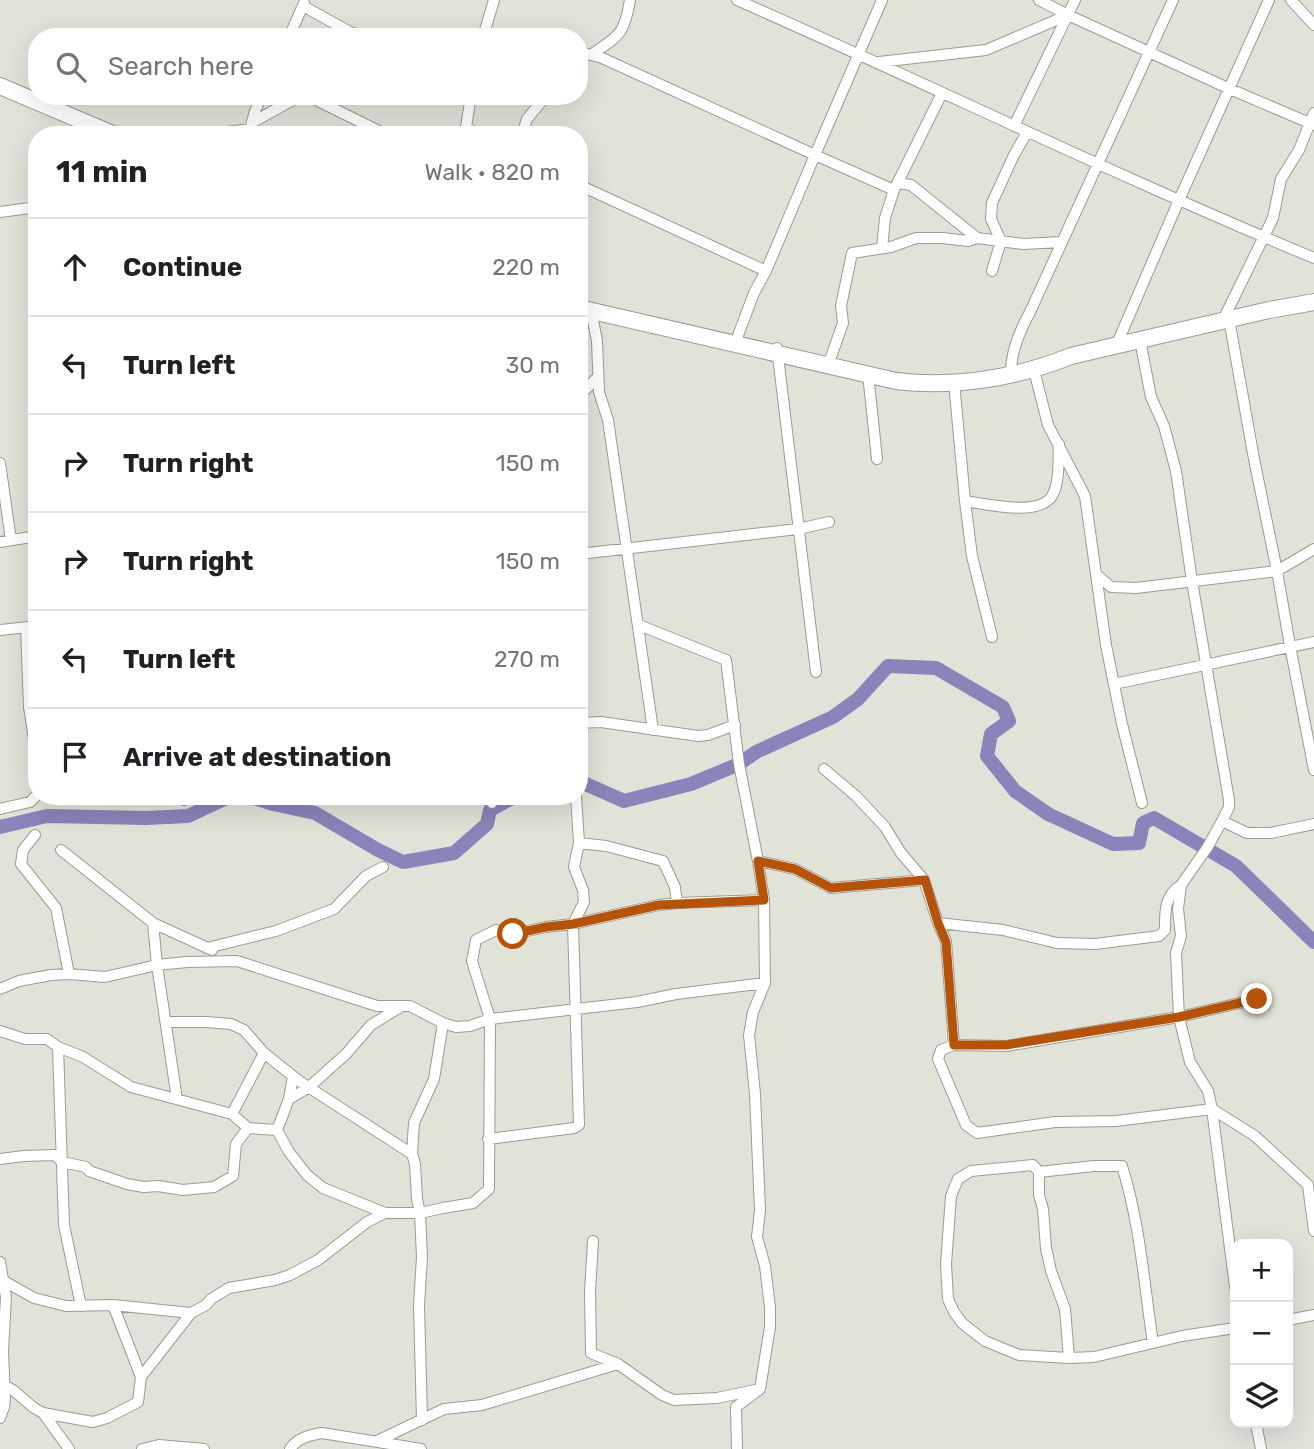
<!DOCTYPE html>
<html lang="en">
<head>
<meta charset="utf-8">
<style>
  body { margin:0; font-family:Rubik,sans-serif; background:#f2f2f2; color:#202124 }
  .controls { position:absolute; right:21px; bottom:21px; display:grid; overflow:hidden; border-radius:14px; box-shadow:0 7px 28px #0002 }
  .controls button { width:63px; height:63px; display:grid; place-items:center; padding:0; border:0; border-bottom:2px solid #e0e0e0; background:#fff; color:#202124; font:35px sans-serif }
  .stop { position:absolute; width:21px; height:21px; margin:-16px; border:5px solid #b45309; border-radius:50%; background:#fff }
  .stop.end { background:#b45309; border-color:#fff; box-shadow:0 2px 7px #0008 }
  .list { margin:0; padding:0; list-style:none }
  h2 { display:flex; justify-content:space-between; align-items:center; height:91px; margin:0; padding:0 28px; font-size:30px }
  h2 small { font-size:23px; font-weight:400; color:#757577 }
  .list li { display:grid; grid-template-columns:46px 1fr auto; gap:21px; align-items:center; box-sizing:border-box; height:98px; padding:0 28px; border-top:2px solid #e0e0e0 }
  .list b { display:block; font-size:26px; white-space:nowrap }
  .list em { font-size:23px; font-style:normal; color:#757577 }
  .icon { flex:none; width:38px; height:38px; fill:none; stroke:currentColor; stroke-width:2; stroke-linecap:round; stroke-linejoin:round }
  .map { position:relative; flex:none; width:1314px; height:1449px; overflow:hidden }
  .search { position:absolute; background:#fff; box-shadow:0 7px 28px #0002; left:28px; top:28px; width:560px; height:77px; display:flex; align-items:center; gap:18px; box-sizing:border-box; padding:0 24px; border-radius:28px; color:#757577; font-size:26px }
  .panel { position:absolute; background:#fff; box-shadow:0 7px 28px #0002; left:28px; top:126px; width:560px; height:679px; border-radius:28px }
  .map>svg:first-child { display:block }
</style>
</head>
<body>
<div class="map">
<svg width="1314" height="1449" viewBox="0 0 1314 1449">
  <rect width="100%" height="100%" fill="#e1e3d9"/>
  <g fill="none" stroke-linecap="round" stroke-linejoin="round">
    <!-- river -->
    <path stroke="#8984b9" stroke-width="14" d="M 579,781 L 624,801 L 691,784 L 739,764 L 756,752 L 833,717 L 858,699 L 888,666 L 936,668 L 1003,707 L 1009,721 L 991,734 L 987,756 L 1015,791 L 1048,814 L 1113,844 L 1139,843 L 1143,823 L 1154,818 L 1236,866 L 1314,942
      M 248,796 L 273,804 L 315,813 L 378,850 L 403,862 L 454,853 L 487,824 L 490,810 L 512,798 L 519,796
      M 0,827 L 47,816 L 146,818 L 188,816 L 231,796"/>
    <defs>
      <path id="minor" d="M 737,0 C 930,85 1119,177 1314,258
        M 1039,0 L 1068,15 L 1230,89 L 1314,125
        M 1291,0 L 1314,25
        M 303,6 L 350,32 L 365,37
        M 289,37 L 304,3
        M 483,37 L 494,0
        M 579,54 L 584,53 L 602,58 L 815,155 L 882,0
        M 591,55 C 619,35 624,36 630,0
        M 879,62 L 986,50 L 1068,15
        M 308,96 L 387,135
        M 471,96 L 466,127 L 478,135
        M 253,122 L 300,96
        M 1014,126 L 1075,0
        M 183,135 L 186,135
        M 205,135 L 250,129 L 255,111 L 262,96
        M 522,135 L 527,119 L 546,96
        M 898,183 L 911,185 L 977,238
        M 579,185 L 766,271
        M 0,212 L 37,207
        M 882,248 L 885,218 L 894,190 L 942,93
        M 992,271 L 1001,241 L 991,219 L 992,203 L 1013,157 L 1027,132
        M 591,310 L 597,341 L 599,392 L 608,420 L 653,730
        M 1229,319 L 1254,459 L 1277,571 L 1290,646 L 1314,770
        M 1223,320 L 1273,218 L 1281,179 L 1299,150 L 1314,113
        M 737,338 L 754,293 L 766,271 L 815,155 L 894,190
        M 1140,340 L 1151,397 L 1164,426 L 1176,471 L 1192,581 L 1229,800 L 1229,807 L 1222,821 L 1207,848 L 1181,885 L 1178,909 L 1181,936 L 1176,953 L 1179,1017 L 1190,1062 L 1208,1091 L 1212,1109 L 1255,1136 L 1308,1185 L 1314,1231
        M 1116,346 L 1179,200 L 1269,0
        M 777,348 L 816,672
        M 831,357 L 843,323 L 841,306 L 852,253 L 891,247 L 916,238 L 942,238 L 968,241 L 977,238 L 1023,244 L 1062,242
        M 1034,370 L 1048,425 L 1085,496 L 1106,645 L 1122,724 L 1142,803
        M 868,374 L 877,459
        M 1011,375 C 1010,353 1019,332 1030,312 L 1173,0
        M 954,382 L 965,501 L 972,556 L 992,637
        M 579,396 L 598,377
        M 0,463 L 11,540
        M 965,501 C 986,504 1042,518 1053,494 C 1060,480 1058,459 1059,444
        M 0,542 L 37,536
        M 579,554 L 798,529 L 829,522
        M 1097,575 L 1111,587 L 1136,588 L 1277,571 L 1314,549
        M 639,625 L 726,660 L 739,764 L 758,861 L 764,900 L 765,983 L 753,1012 L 749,1035 L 755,1094 L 760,1210 L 757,1237 L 765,1266 L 770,1307 L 770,1327 L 760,1389 L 736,1407 L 737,1449
        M 26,627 L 29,707
        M 0,630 L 37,626
        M 1114,684 L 1314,642
        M 37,697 L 29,707 L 37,758
        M 579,723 L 601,722 L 698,736 L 708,735 L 735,725
        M 824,769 L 856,796 L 885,827 L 901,853 L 924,880 L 938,923 L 946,941 L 954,1045 L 1006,1046 L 1179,1017 L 1257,999
        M 491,796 L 492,803
        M 110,797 L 111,796
        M 184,800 L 185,796
        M 309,800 L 309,796
        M 0,809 L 30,802 L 37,795
        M 1222,821 L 1247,833 L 1271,833 L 1314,824
        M 35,835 L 23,850 L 21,864 L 56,908 L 69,974
        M 579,843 L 606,846 L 663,861 L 675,887 L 677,903
        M 61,850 L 153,923 L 157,965 L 177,1099
        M 758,861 L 795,869 L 831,888 L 924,880
        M 153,923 L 212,950
        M 938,923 L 1003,930 L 1057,943 L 1095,944 L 1159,936 L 1165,930 C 1165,912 1164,896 1181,885
        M 207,948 L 276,931 L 334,909 L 366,876 L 383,867
        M 0,989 L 19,981 L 51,975 L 69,974 L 105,977 L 157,965 L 187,962 L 237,961 L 377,1006 L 410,1006 L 443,1023 L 456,1027 L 470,1026 L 490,1019 L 637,1002 L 676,994 L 765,983
        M 166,1022 L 206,1022 L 231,1024 L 244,1030 L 264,1053 L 299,1081 L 412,1154
        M 0,1031 L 25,1039 L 47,1039 L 58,1047 L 83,1057 L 131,1087 L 232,1114 L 248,1128 L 277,1130 L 289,1152 L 307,1175 L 323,1188 L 385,1213 L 420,1213 L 443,1208 L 473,1203 L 489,1189 L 490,1019 L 472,961 L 476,940 L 496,930 L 513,934 L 546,927 L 573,924 L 659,905 L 677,903 L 764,900
        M 954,1045 L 941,1050 L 938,1059 L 966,1125 L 977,1133 L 1055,1122 L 1116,1121 L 1212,1109 L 1235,1287
        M 58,1047 L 64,1225 L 81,1306
        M 289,1099 L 308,1088 L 346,1054 L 371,1025 L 402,1006
        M 232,1114 L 264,1053
        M 277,1130 L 289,1099 L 293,1076
        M 488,1139 L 574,1128 L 579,1125 L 573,924 L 584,902 L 583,890 L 574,867 L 579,843 L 576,796
        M 0,1159 L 24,1156 L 55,1155 L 62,1162 L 86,1167 L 89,1171 L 127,1184 L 144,1187 L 158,1186 L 183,1190 L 214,1187 L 233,1176 L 236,1144 L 248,1128
        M 1039,1172 L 1094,1166 L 1122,1166 C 1140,1223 1144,1284 1153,1343
        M 593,1241 L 590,1291 L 591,1353 L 618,1364
        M 0,1262 L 6,1297 L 3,1352 L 5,1398 L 4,1407 L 0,1418
        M 4,1281 L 34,1298 L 66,1306 L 113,1305 L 191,1313
        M 113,1305 L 141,1377
        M 1288,1320 L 1314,1315
        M 1069,1358 L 1065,1309 L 1051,1271 L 1046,1248 L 1043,1209 L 1039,1195 L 1039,1172 L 1033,1165 L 971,1171 L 958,1179 L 951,1196 L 946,1264 L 948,1299 L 954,1312 L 962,1323 L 985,1341 L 1019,1355 L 1069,1358 L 1094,1357 L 1182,1336 L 1235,1328
        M 4,1385 L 13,1390 L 34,1408 L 43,1413 L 93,1422 L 107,1418 L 138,1402 L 141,1377 L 191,1313 L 206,1305 L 211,1299 L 229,1288 L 275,1280 L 290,1275 L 318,1260 L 367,1222 L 385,1213
        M 43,1413 L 69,1449
        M 422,1420 L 419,1305 L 422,1257 L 420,1213 L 417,1199 L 415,1164 L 412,1154 L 414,1123 L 434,1079 L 443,1023
        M 1256,1423 L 1261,1449
        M 377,1441 L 444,1409 L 482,1405 L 618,1364 L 662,1395 L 674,1400 L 717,1398 L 755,1390
        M 142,1449 L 159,1445 L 204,1449
        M 290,1449 C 297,1438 310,1435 322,1433 L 421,1449"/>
      <path id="highway" d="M 0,86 L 115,135
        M 579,308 L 896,381 C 955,388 1016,378 1071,356 L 1269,310 L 1314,302"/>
    </defs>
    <!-- minor casing -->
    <use href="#minor" stroke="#9a9c92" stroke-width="12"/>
    <!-- highway casing -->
    <use href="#highway" stroke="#9a9c92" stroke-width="18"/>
    <!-- minor -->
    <use href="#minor" stroke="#fff" stroke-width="10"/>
    <!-- highway -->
    <use href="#highway" stroke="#fff" stroke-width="16"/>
  </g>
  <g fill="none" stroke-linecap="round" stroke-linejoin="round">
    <!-- route -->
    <path stroke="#b45309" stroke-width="9" d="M 513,934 L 546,927 L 573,924 L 659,905 L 764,900 L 758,861 L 795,869 L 831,888 L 925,880 L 938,923 L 946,942 L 954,1045 L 1006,1045 L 1179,1017 L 1257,999"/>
  </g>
</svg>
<div class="controls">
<button>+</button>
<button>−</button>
<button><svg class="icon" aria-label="layers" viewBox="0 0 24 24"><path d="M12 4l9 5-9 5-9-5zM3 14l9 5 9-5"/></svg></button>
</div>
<div class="stop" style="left:513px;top:934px"></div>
<div class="stop end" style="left:1257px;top:999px"></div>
<div class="search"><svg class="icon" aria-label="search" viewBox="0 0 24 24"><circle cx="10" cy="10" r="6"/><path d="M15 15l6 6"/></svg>Search here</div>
<section class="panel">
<h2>11 min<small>Walk · 820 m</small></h2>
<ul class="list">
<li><svg class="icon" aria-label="ahead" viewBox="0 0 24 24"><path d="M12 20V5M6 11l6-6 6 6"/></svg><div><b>Continue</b></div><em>220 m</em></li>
<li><svg class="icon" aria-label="left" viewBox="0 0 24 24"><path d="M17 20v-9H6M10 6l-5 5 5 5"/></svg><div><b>Turn left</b></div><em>30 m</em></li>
<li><svg class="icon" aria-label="right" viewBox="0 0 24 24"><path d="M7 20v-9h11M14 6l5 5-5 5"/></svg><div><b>Turn right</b></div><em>150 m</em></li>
<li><svg class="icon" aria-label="right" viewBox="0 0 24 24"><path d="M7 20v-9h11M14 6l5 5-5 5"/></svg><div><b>Turn right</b></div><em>150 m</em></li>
<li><svg class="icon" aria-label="left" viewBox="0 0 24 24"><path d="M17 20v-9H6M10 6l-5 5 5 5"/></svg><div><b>Turn left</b></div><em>270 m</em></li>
<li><svg class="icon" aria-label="arrive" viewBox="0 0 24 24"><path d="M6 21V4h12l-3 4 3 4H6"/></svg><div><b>Arrive at destination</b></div></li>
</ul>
</section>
</div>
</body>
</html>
